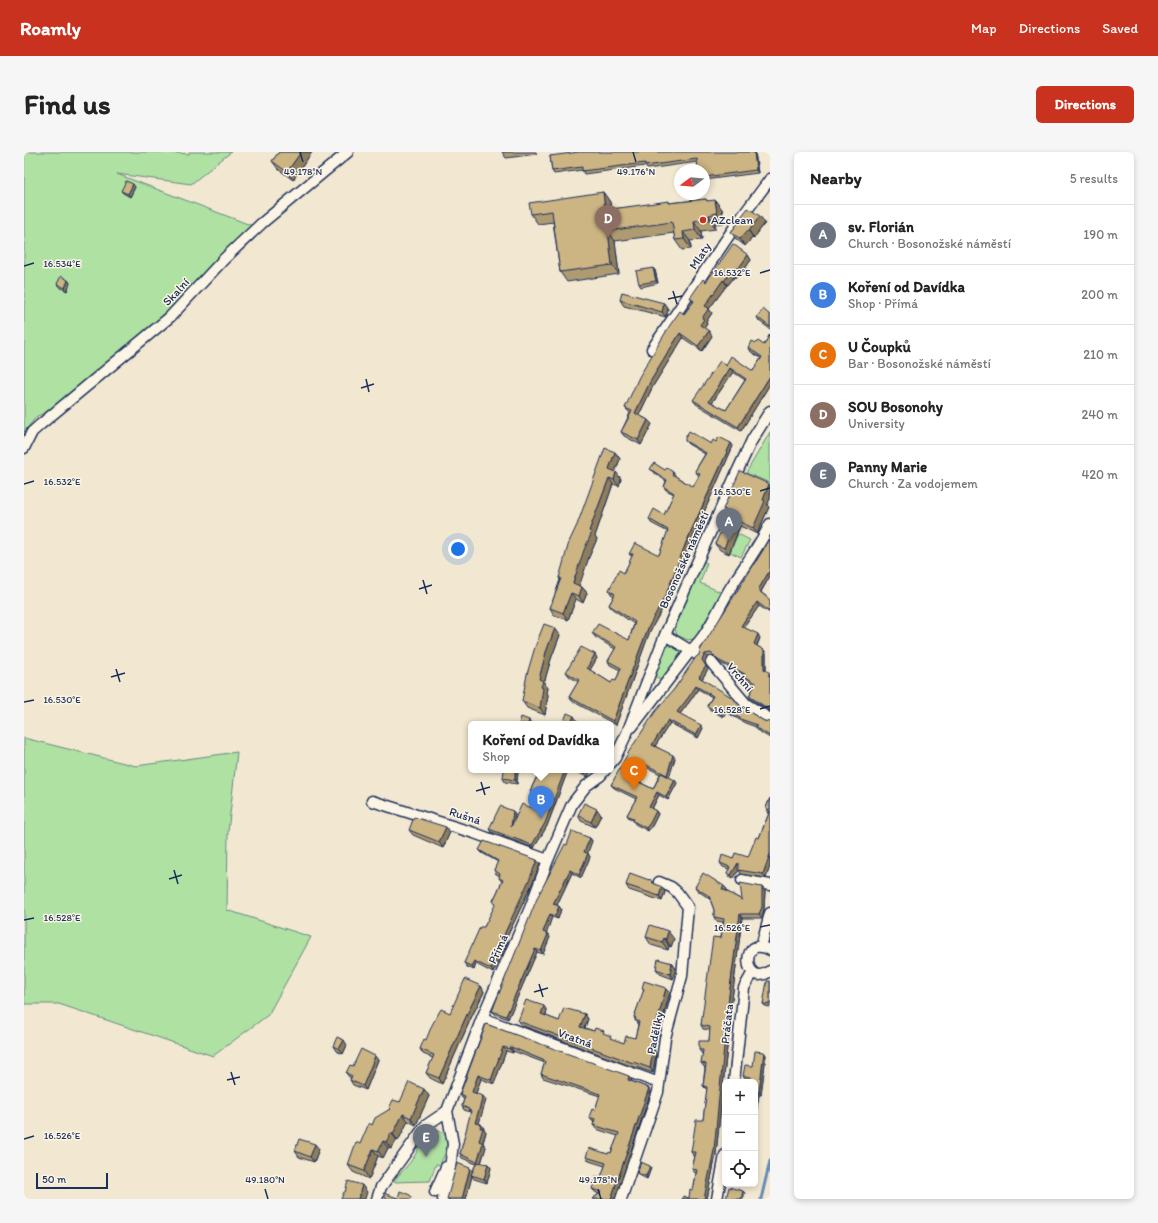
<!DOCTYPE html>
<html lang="en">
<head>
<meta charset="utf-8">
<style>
  body { margin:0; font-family:Itim,sans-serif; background:#f6f6f6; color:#222 }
  .controls { position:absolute; right:12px; bottom:12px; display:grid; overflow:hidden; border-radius:6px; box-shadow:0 2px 6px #0003 }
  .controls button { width:36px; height:36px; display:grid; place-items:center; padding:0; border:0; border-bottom:1px solid #e0e0e0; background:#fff; color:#222; font:20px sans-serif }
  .compass { position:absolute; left:650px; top:12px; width:36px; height:36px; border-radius:50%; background:#fff; box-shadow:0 2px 6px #0003; rotate:254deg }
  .scale { position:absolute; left:12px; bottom:10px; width:72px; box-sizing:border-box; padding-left:4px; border:2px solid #1b2f5e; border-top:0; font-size:11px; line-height:14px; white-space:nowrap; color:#1b2f5e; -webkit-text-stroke:3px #fcf5e5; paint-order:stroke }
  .you { position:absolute; left:434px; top:397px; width:14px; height:14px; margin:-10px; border:3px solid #fff; border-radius:50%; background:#1a73e8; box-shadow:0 0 0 6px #1a73e833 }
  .badge { display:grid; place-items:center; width:26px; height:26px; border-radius:50%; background:#c8321e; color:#fff; font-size:13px; font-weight:700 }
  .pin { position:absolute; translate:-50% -33px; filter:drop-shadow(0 1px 2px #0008) }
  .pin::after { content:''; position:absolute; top:21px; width:14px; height:12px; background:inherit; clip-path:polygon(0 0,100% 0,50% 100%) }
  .popup { position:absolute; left:444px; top:569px; width:146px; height:52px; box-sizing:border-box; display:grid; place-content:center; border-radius:6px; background:#fff; filter:drop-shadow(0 1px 3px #0005); font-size:13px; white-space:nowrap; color:#767676 }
  .popup b { font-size:15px; color:#222 }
  .popup::after { content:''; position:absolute; left:50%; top:100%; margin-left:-8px; border:8px solid transparent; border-top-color:#fff }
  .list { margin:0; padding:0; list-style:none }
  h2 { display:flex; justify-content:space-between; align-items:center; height:52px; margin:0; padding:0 16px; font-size:17px }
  h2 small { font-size:13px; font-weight:400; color:#767676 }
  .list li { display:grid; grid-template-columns:26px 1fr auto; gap:12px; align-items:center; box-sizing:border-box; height:60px; padding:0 16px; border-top:1px solid #e0e0e0 }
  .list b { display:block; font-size:15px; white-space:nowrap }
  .list p { margin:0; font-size:13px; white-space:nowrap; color:#767676 }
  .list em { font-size:13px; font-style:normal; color:#767676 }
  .icon { flex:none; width:22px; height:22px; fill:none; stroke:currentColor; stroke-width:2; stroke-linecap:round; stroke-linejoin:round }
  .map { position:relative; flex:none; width:746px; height:1047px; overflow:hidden; border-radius:6px }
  header { display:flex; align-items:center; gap:24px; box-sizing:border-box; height:56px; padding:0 20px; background:#c8321e; color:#fff }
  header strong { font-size:19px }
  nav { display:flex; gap:22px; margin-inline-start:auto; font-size:14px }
  .intro { display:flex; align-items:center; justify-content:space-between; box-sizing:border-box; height:96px; padding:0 24px }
  h1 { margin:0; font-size:28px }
  .button { padding:10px 18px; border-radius:6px; background:#c8321e; color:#fff; font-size:14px; font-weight:700 }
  main { display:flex; gap:24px; padding:0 24px }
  aside { flex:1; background:#fff; border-radius:6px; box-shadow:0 2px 6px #0003 }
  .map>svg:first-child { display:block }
</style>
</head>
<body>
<header>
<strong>Roamly</strong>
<nav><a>Map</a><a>Directions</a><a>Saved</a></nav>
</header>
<div class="intro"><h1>Find us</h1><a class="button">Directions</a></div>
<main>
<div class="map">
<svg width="746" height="1047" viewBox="0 0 746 1047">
  <rect width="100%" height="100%" fill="#f2e8d1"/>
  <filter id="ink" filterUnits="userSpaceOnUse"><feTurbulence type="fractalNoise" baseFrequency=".025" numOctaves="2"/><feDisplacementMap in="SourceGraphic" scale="8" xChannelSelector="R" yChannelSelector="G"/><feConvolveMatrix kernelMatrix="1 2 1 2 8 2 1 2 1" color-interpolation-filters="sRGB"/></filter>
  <g filter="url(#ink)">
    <!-- green -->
    <path fill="#afe1a2" stroke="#658880" d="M 0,0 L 141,0 L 165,2 L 165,0 L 207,0 L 167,32 L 93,22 L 229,74 L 146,159 L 28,258 L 13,264 L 0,280 Z
      M 746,280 L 746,331 L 722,321 Z
      M 714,382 L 726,388 L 717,405 L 706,400 Z
      M 678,409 L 683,411 L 676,431 L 699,441 L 670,487 L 664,488 L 653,483 L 651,477 Z
      M 642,491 L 659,501 L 638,529 L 629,523 Z
      M 0,586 L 112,614 L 213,600 L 204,680 L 203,758 L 287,785 L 244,863 L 189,904 L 35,852 L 1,852 L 0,853 Z
      M 410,977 L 420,981 L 425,992 L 416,1013 L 412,1012 L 406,1029 L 369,1030 C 376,1021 384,1014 390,1005 C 397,994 396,983 410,977 Z"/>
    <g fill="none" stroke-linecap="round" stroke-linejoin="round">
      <!-- stream -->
      <path stroke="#638ab6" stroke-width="3" d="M 737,1047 L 746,1009"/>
      <defs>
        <path id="street" d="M 628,197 L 712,73 L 746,27
          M 0,296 L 8,280 L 17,272 L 146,165 L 200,107 L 238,71 L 324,0
          M 641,483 L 672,502
          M 687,510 L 722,552 L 746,567
          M 608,575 L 667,498 C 685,482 694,456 707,435 C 720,414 735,395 746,372
          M 587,611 L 591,606 L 603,581 L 641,483 L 713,320 L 728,288 L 746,259
          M 348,649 L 450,681 L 524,708
          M 718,728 L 746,733
          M 737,795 L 746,761
          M 746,798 C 716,780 718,838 746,819
          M 458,866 L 635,931
          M 710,930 L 720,836 L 729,820
          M 411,1040 L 422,1015
          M 353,1047 L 357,1035 L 401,974 L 423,959
          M 419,1047 L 426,1016 L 429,992 L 423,959 L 458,866 L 506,756 L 524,708 L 548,652 L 562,634 L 576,624 L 581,618
          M 597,1047 L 634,940 L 641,886 L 658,824 L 664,755 L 653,740 L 647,735 L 635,730
          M 693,1047 L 701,1003"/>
      </defs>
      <!-- street casing -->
      <use href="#street" stroke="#1b2f5e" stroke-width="13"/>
      <!-- street -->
      <use href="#street" stroke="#fcf5e5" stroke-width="10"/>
    </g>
    <!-- wall -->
    <path fill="#af9b71" stroke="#1b2f5e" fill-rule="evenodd" d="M 255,0 L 288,0 L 269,28 L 254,17 L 248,9 Z
      M 478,0 L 512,0 L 513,2 L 482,6 Z
      M 731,0 L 734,21 L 680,28 L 680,18 L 673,10 L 623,17 L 621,14 L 560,22 L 558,18 L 530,22 L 528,19 L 526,4 Z
      M 111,35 L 106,45 L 99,41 L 97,39 Z
      M 579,40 L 586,50 L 587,57 L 682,47 L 684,49 L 698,57 L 700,71 L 691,72 L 692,77 L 677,79 L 678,88 L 666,89 L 667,97 L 658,98 L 651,88 L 650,81 L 591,89 L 595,122 L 543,130 L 536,120 L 529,70 L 514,72 L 507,62 Z
      M 714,71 L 741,71 L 730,86 L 729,85 L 721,94 L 712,87 L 707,80 Z
      M 724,103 L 727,108 L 717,122 L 715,121 L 712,126 L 710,125 L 704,133 L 703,133 L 685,157 L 688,161 L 682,170 L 683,172 L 680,176 L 688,184 L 678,199 L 659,186 L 629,234 L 615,263 L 624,268 L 628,272 L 617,293 L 600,284 L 597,280 L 606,261 L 601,256 L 660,162 L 669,150 L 666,146 L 682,130 Z
      M 631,118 L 634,131 L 617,135 L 615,132 Z
      M 44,128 L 46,131 L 43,139 L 35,135 L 33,132 Z
      M 596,148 L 644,157 L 642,165 L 600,154 Z
      M 746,163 L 746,177 L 735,169 L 733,165 Z
      M 746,182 L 746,232 L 717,279 L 672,252 L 669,248 L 702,213 L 729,219 L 737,206 L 727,200 L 725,196 L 732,191 L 740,193 ZM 709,220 L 721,228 L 702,258 L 688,251 Z
      M 661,289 L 687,292 L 692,290 L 707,291 L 709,294 L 666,392 L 645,445 L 626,479 L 592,573 L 548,549 L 545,545 L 554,530 L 545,524 L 542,520 L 573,506 L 566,518 L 587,531 L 592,529 L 596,518 L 586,513 L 584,509 L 591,497 L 571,485 L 568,481 L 605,488 L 610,472 L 587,456 L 585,453 L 590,444 L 587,442 L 585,438 L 600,421 L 608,405 L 605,402 L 635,403 L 644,380 L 627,371 L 625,367 L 640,363 L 650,342 L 642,338 L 640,335 L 642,329 L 629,320 L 626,317 L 641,318 L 649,320 L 651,323 L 651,324 L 669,335 L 675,324 L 674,323 L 671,319 L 681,302 L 664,292 Z
      M 591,300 L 596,307 L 591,320 L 592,320 L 597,327 L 595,334 L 589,332 L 571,384 L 573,387 L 565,405 L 555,433 L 558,435 L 563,441 L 559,451 L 552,447 L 544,468 L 530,463 L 526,456 L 536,428 L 535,426 Z
      M 746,333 L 746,347 L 743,353 L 745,355 L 733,382 L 716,374 L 705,402 L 696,398 L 691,392 L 705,364 L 704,364 L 699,357 Z
      M 746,387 L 746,424 L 737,440 L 746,448 L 746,461 L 735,454 L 720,475 L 736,486 L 733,494 L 740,498 L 742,501 L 742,519 L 746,521 L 746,559 L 727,547 L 725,544 L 731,533 L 722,527 L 720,523 L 696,511 L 690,504 L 683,505 L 681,511 L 684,517 L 678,527 L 716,554 L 740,569 L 746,570 L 746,586 L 734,579 L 732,576 L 732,575 L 721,571 L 702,560 L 699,565 L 685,557 L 683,554 L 688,545 L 674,537 L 666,549 L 656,562 L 679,576 L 674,586 L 646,571 L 631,594 L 651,606 L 645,625 L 653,631 L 644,648 L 635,643 L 628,657 L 632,659 L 634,662 L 628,674 L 624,679 L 611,672 L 609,668 L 605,666 L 603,663 L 612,647 L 590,636 L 587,633 L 651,536 L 675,503 ZM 620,614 L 636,622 L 629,637 L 617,631 L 615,624 Z
      M 536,483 L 527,507 L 520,531 L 524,536 L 523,541 L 524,543 L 521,563 L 503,556 L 498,549 Z
      M 494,618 L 493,632 L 481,630 L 479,626 Z
      M 510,618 L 544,618 L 523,674 L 510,696 L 467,680 L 465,677 L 491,662 L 490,669 L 513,658 L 517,646 L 508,642 L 506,639 L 514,622 L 512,621 Z
      M 549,618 L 568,618 L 563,625 Z
      M 746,646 L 746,714 L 742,726 L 717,722 L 715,718 L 709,727 L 706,725 L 703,721 L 705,717 L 699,715 L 696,711 L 709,707 L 724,705 L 735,686 L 745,661 L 742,656 Z
      M 554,663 L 577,663 L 571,675 L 557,669 Z
      M 385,678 L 426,680 L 419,696 L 389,683 Z
      M 566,686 L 568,689 L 563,701 L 566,705 L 557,726 L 548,721 L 533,753 L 537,757 L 534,767 L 528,765 L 522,781 L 526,785 L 519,802 L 513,800 L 484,867 L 471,862 L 468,859 L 543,693 Z
      M 455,698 L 516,712 L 509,730 L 482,787 L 484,789 L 469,821 L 452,812 L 450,818 L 443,815 L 440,811 L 460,775 L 472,753 L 469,749 L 478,730 L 475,726 L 476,724 L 472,722 L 470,718 L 474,710 L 458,701 Z
      M 625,728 L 641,740 L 638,749 L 605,738 L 602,733 Z
      M 671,735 L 703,737 L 702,739 L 718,748 L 738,735 L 741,739 L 740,758 L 738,766 L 718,766 L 708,847 L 692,1002 L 683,1047 L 658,1047 L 665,1046 L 670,1034 L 672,1021 L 671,1021 L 668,1017 L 671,1004 L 669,1003 L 667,1000 L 679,968 L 683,938 L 679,934 L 681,915 L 680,915 L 677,911 L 679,902 L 678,902 L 675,898 L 685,889 L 686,878 L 679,877 L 677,873 L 697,786 L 699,770 L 692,769 L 690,765 L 690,758 L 686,747 L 674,739 Z
      M 622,785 L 650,787 L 647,795 L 645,794 L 644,798 L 627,793 Z
      M 648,811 L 652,817 L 649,827 L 636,822 L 632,817 Z
      M 746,829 L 746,855 L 741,854 L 739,852 Z
      M 457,834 L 460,840 L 447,866 L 418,932 L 406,926 L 402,921 L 409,906 L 399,902 L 396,897 L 426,861 Z
      M 618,836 L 642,836 L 646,840 L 630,898 L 632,902 L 629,921 L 612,915 L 612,916 L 497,873 L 494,869 L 523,859 L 522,864 L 535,869 L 561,862 L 564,867 L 561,876 L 582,883 L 589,888 L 600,891 L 611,886 L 614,873 L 611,868 L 611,867 L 610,865 L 620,839 Z
      M 462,872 L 608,928 L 607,929 L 625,936 L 627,939 L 591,1047 L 568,1047 L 575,1042 L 571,1040 L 568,1037 L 577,1025 L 581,1014 L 565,1009 L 562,1005 L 584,1002 L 587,1001 L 594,984 L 572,977 L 569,973 L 570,970 L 568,969 L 565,965 L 571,958 L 576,944 L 519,926 L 517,922 L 521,911 L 489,899 L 489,901 L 482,899 L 470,932 L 457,927 L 452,941 L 462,948 L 454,972 L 457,972 L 462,980 L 459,991 L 462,995 L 457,1011 L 464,1012 L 467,1016 L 463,1031 L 450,1027 L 448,1024 L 442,1047 L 423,1047 L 448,1020 L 452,1012 L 438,1006 L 436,1002 L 447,962 L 446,960 L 440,958 L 438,954 L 440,947 L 438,946 L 436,942 Z
      M 323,893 L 319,902 L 312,899 L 309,894 Z
      M 740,900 L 742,903 L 737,943 L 735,943 L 731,968 L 731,930 L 727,928 L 721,927 L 719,924 L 729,914 Z
      M 354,908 L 342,938 L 329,933 L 326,928 L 327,926 L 325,925 L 322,921 L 329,914 Z
      M 400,937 L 405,944 L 392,973 L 384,969 L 374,989 L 373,988 L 367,997 L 364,996 L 359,1006 L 354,1004 L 345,1027 L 329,1020 L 324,1013 L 336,992 L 348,973 L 366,957 L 365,956 Z
      M 295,997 L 290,1010 L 275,1005 L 271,999 Z
      M 627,1016 L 623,1027 L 615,1023 L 613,1021 Z"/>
    <!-- shaded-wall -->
    <path fill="#8f7e5c" stroke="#1b2f5e" d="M 277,0 L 288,0 L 269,28 L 263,20 Z
      M 730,0 L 731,0 L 734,21 L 732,18 Z
      M 109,32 L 111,35 L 106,45 L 104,42 Z
      M 579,40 L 586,50 L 588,68 L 581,58 Z
      M 691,48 L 698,57 L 700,71 L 693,61 Z
      M 685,63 L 691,72 L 692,77 L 685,67 Z
      M 736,64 L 741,71 L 730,86 L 725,79 Z
      M 670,69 L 677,79 L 678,88 L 671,78 Z
      M 724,78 L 729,85 L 721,94 L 716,87 Z
      M 584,79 L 591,89 L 595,122 L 588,113 Z
      M 659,80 L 666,89 L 667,97 L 660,87 Z
      M 724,103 L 727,108 L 717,122 L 714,117 Z
      M 629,116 L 631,118 L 634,131 L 632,129 Z
      M 712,116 L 715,121 L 712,126 L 708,122 Z
      M 707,120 L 710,125 L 704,133 L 700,129 Z
      M 44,128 L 46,131 L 43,139 L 41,136 Z
      M 699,128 L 703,133 L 685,157 L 688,161 L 682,170 L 683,172 L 679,178 L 676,173 L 678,166 L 681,154 Z
      M 640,151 L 644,157 L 642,165 L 638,160 Z
      M 685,179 L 688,184 L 678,199 L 674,194 Z
      M 656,181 L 659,186 L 629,234 L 614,265 L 611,261 L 626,230 Z
      M 706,216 L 709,220 L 687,252 L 685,249 Z
      M 746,224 L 746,232 L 717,279 L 714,275 Z
      M 624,268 L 628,272 L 617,293 L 614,288 Z
      M 707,291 L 709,294 L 666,392 L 645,445 L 626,479 L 592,573 L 589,569 L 624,476 Z
      M 591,300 L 596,307 L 590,323 L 585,317 Z
      M 592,320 L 597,327 L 595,334 L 590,328 Z
      M 585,326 L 589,332 L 571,384 L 573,387 L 565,405 L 554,438 L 549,431 L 565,379 Z
      M 745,332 L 746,333 L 746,347 L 743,353 L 745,355 L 733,382 L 729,376 L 739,348 Z
      M 712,368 L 716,374 L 705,402 L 700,396 Z
      M 746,418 L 746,424 L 736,441 L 734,438 Z
      M 558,435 L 563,441 L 559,451 L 555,444 Z
      M 547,441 L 552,447 L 544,468 L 539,461 Z
      M 733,450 L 735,454 L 719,477 L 717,474 Z
      M 531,476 L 536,483 L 527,507 L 520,531 L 524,536 L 523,541 L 524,543 L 521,563 L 516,556 L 517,535 L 515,527 L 522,500 Z
      M 734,482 L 736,486 L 732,495 L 730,492 Z
      M 740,498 L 742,501 L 742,520 L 740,517 Z
      M 571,502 L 573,506 L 565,520 L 563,516 Z
      M 681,502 L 683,505 L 681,511 L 684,517 L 677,529 L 675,525 L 678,508 Z
      M 672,534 L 674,537 L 666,549 L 655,563 L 653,560 Z
      M 700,557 L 702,560 L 699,565 L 697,562 Z
      M 550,564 L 553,569 L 552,572 L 546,572 Z
      M 505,568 L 508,572 L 504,572 Z
      M 644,568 L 646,571 L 630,596 L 628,593 Z
      M 677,573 L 679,576 L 674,586 L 672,583 Z
      M 649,603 L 651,606 L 645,626 L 643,623 Z
      M 618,611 L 620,614 L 615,624 L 618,633 L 615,630 L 612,621 Z
      M 491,618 L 494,618 L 493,632 L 491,628 Z
      M 541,618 L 544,618 L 523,674 L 510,696 L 508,693 Z
      M 564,618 L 568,618 L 563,625 L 561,622 Z
      M 651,628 L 653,631 L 644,648 L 642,645 Z
      M 633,640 L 635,643 L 627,658 L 625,655 Z
      M 573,657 L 577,663 L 571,675 L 567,670 Z
      M 489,659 L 491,662 L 489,678 L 487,675 Z
      M 632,659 L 634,662 L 628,674 L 624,679 L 622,676 Z
      M 422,675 L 426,680 L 419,696 L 415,690 Z
      M 566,686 L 568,689 L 563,703 L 560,700 Z
      M 564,701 L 566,705 L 557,726 L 555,723 Z
      M 746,702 L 746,714 L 742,726 L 739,722 Z
      M 513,708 L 516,712 L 509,730 L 482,787 L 484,789 L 469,821 L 467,817 L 479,785 Z
      M 714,711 L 717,715 L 709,727 L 707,723 Z
      M 546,718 L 548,721 L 532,755 L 529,752 Z
      M 700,734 L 703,737 L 701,740 L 698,737 Z
      M 638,735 L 641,740 L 638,749 L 635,744 Z
      M 738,735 L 741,739 L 740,758 L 738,766 L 735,762 Z
      M 535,754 L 537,757 L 534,767 L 531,764 Z
      M 526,762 L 528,765 L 522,783 L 519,780 Z
      M 716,762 L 718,766 L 708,847 L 692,1002 L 683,1047 L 680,1047 L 705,843 Z
      M 644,779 L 650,787 L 647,795 L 642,787 Z
      M 524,782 L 526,785 L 519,802 L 517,799 Z
      M 640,786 L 645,794 L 644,798 L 638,790 Z
      M 511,797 L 513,800 L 484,867 L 482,864 Z
      M 450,809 L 452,812 L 450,818 L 447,814 Z
      M 648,811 L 652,817 L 649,827 L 646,822 Z
      M 457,834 L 460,840 L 447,866 L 418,932 L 415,926 L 444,860 Z
      M 642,836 L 646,840 L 630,898 L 632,902 L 629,921 L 626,916 L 626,896 Z
      M 520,854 L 523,859 L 520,867 L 517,862 Z
      M 561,862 L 564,867 L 559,879 L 556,875 Z
      M 320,888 L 323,893 L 319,902 L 315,897 Z
      M 479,895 L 482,899 L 470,932 L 467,928 Z
      M 487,895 L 489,899 L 489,901 L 486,897 Z
      M 740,900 L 742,903 L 737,943 L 735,940 Z
      M 351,904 L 354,908 L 342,938 L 339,934 Z
      M 454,923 L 457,927 L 451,944 L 448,940 Z
      M 605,924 L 608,928 L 606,932 L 604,928 Z
      M 625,936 L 627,939 L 591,1047 L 587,1047 Z
      M 400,937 L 405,944 L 392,973 L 387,966 Z
      M 733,940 L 735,943 L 731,968 L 731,953 Z
      M 459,944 L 462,948 L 454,975 L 451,971 Z
      M 379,962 L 384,969 L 374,989 L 369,982 Z
      M 457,972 L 462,980 L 458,993 L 455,989 L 456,976 Z
      M 367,981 L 373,988 L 367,997 L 362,990 Z
      M 359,989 L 364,996 L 359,1006 L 354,999 Z
      M 459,991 L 462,995 L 456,1014 L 453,1010 Z
      M 291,992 L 295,997 L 290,1010 L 286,1005 Z
      M 349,997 L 354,1004 L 345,1027 L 340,1019 Z
      M 464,1012 L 467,1016 L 463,1031 L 460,1027 Z
      M 626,1014 L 627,1016 L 623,1027 L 622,1024 Z
      M 446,1016 L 449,1020 L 447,1023 L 448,1024 L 442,1047 L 438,1047 Z
      M 338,1033 L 343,1040 L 341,1047 L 334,1047 Z
      M 719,1039 L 721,1041 L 719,1047 L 717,1047 Z"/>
    <!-- building -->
    <path fill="#ccb483" stroke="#1b2f5e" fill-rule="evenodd" d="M 255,0 L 277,0 L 263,20 L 248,9 Z
      M 555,0 L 730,0 L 732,18 L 680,25 L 680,18 L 674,18 L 673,7 L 621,14 L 621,11 L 558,19 L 558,15 L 528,19 L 526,4 Z
      M 102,29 L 109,32 L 104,42 L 97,39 Z
      M 579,40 L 581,58 L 645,49 L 645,51 L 682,47 L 683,49 L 691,48 L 693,61 L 685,63 L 685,67 L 670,69 L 671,78 L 659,80 L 660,87 L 651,88 L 648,70 L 584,79 L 588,113 L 536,120 L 528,59 L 507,62 L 505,51 Z
      M 724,56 L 736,64 L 725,79 L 724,78 L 716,87 L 707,80 L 714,71 L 713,70 Z
      M 709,92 L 724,103 L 714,117 L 712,116 L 708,122 L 707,120 L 700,129 L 699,128 L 681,154 L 685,156 L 678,166 L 680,167 L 676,173 L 685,179 L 674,194 L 656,181 L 626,230 L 611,261 L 624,268 L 614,288 L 597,280 L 608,259 L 601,256 L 615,225 L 646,173 L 656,159 L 660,162 L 670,149 L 666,146 L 679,127 L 682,130 Z
      M 629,116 L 632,129 L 615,132 L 612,119 Z
      M 37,124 L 44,128 L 41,136 L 33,132 Z
      M 598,140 L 640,151 L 638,160 L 596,148 Z
      M 739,157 L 746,163 L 746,175 L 733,165 Z
      M 746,182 L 746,224 L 714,275 L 669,248 L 696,209 L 703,214 L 702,213 L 707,204 L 729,219 L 738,205 L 725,196 L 728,189 L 732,191 L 734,189 L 740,193 ZM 706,216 L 722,227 L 702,258 L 685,249 Z
      M 665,279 L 687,292 L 689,288 L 692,290 L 695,285 L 707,291 L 663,388 L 642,442 L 624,476 L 589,569 L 545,545 L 555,528 L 542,520 L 557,495 L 571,502 L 563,516 L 587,531 L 589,528 L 592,529 L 597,516 L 584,509 L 592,495 L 568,481 L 574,472 L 605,488 L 611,470 L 585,453 L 591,442 L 585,438 L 595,418 L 600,421 L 609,402 L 605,402 L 611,391 L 635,403 L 644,378 L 625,367 L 630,357 L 640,363 L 650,341 L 640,335 L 643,328 L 626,317 L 630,311 L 641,318 L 643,316 L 649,320 L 648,322 L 669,335 L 676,322 L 671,319 L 682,301 L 661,289 L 661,286 Z
      M 581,296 L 591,300 L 585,317 L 592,320 L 590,328 L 585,326 L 565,379 L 568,380 L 560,398 L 549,431 L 558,435 L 555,444 L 547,441 L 539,461 L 526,456 L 537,426 L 535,426 L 545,390 L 553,373 Z
      M 716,319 L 745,332 L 739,348 L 741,349 L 729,376 L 712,368 L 700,396 L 691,392 L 706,360 L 699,357 Z
      M 746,387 L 746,418 L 734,438 L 746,448 L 746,460 L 733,450 L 717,474 L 734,482 L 730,492 L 740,498 L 740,517 L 746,521 L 744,523 L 746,524 L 746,558 L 725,544 L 732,531 L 720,524 L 721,522 L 694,508 L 687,501 L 681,502 L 678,508 L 682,514 L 675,525 L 709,546 L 716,554 L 740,569 L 746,570 L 746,584 L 732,576 L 733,573 L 719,568 L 700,557 L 697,562 L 683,554 L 689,544 L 672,534 L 664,546 L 653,560 L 677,573 L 672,583 L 644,568 L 628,593 L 649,603 L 643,623 L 618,611 L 612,621 L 615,630 L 629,637 L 637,621 L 651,628 L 642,645 L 633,640 L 625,655 L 632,659 L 626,671 L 622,676 L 609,669 L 610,667 L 603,663 L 613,645 L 587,633 L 604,601 L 631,560 L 651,536 L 672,505 L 675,503 L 676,498 Z
      M 520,472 L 531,476 L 522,500 L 515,527 L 519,529 L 517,535 L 519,536 L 516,556 L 498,549 L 503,522 L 511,495 Z
      M 543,561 L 550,564 L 546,572 L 540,569 Z
      M 497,565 L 505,568 L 504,572 L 495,572 Z
      M 480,618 L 491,618 L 491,628 L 479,626 Z
      M 510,618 L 541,618 L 521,671 L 508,693 L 465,677 L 476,654 L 489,659 L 487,675 L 498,652 L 513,658 L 518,645 L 506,639 L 515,621 Z
      M 552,618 L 564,618 L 561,622 Z
      M 746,646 L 746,658 L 742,656 Z
      M 560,651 L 573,657 L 567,670 L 554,663 Z
      M 746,659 L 746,702 L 739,722 L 714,718 L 714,711 L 707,723 L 703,721 L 706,715 L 696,711 L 698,703 L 709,707 L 711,701 L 724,705 L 732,685 L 735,686 Z
      M 390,665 L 422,675 L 415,690 L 385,678 Z
      M 548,679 L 566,686 L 560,700 L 564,701 L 555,723 L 546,718 L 529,752 L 535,754 L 531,764 L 526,762 L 519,780 L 524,782 L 517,799 L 511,797 L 482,864 L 468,859 L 514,744 L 541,692 L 543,693 Z
      M 460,689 L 513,708 L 506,726 L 479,785 L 481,786 L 467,817 L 450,809 L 447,814 L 440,811 L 456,775 L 460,775 L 472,751 L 469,749 L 479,728 L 475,726 L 476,722 L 470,718 L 474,709 L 455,698 Z
      M 606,721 L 625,728 L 626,727 L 629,731 L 638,735 L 635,744 L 602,733 Z
      M 679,721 L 700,734 L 698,737 L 718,748 L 716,731 L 738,735 L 738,755 L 735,762 L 716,762 L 705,843 L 690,998 L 680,1047 L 658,1047 L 659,1044 L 665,1046 L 666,1037 L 668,1038 L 670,1034 L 673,1018 L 668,1017 L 672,1000 L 667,1000 L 672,968 L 679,968 L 683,935 L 679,934 L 682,912 L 677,911 L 679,898 L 675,898 L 675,889 L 685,889 L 686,875 L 677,873 L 689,785 L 697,786 L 700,767 L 690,765 L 690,758 L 685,744 L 671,735 Z
      M 626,773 L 644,779 L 642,787 L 640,786 L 638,790 L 622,785 Z
      M 634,807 L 648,811 L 646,822 L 632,817 Z
      M 441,827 L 457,834 L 444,860 L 415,926 L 402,921 L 410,903 L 396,897 L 400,887 L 402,888 L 408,873 L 417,857 L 426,861 Z
      M 620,829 L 642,836 L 626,896 L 629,898 L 626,916 L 609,910 L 609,911 L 494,869 L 502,848 L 520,854 L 517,862 L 535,869 L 540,856 L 561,862 L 556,875 L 570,879 L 571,876 L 580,879 L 579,881 L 587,884 L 586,886 L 600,891 L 602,884 L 611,886 L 615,870 L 611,868 L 612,866 L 610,865 L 620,837 L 618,836 Z
      M 743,829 L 746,829 L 746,852 L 739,852 Z
      M 462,872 L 605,924 L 604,928 L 625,936 L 587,1047 L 568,1047 L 578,1040 L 568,1037 L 572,1024 L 577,1025 L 582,1011 L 562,1005 L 565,996 L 584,1002 L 585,1000 L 587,1001 L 595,981 L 569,973 L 571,967 L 565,965 L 568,957 L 571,958 L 576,942 L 517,922 L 521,909 L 487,895 L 486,897 L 479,895 L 467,928 L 454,923 L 448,940 L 459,944 L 451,971 L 457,972 L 456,976 L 459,976 L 455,989 L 459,991 L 453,1010 L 464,1012 L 460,1027 L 447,1023 L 453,1010 L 436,1002 L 447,959 L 444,958 L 445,957 L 438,954 L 441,944 L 436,942 Z
      M 313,885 L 320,888 L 315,897 L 309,894 Z
      M 337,897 L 351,904 L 339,934 L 326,928 L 328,924 L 322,921 L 326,913 L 329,914 Z
      M 731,899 L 740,900 L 735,940 L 733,940 L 731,953 L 731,930 L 726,930 L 727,925 L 719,924 L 721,913 L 729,914 Z
      M 385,930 L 400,937 L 387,966 L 379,962 L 369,982 L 367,981 L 362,990 L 359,989 L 354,999 L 349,997 L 340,1019 L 324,1013 L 332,990 L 336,992 L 345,971 L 348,973 L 351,966 L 366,957 L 365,956 L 369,948 L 376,950 Z
      M 275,987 L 291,992 L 286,1005 L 271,999 Z
      M 617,1010 L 626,1014 L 622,1024 L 613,1021 Z
      M 433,1011 L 446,1016 L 438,1047 L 423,1047 Z
      M 324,1029 L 338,1033 L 334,1047 L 317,1047 L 320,1040 L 321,1040 Z
      M 705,1035 L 719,1039 L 717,1047 L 702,1047 Z
      M 376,1039 L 386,1043 L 388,1045 L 387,1047 L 362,1047 L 359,1041 L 374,1046 Z"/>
  </g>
  <!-- ticks -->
  <path fill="none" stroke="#1b2f5e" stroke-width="1.5" d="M 276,0 L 279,10M 609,0 L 612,10M 0,114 L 10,111M 736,121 L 746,118M 649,139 L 653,152M 644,147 L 658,144M 342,227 L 345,240M 337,236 L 350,232M 0,332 L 10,329M 736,339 L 746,336M 399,428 L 403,442M 395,437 L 408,433M 92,517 L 96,530M 87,525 L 101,521M 0,550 L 10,548M 736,557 L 746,554M 457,630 L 461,643M 452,639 L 466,635M 150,718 L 154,732M 145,727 L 158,723M 0,768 L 10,766M 736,775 L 746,773M 515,832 L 519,845M 510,840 L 524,836M 207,920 L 211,933M 203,928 L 216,925M 0,987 L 10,984M 241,1037 L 244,1047M 574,1037 L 577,1047"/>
  <!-- markers -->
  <circle fill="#c8321e" stroke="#fcf5e5" stroke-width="1.5" cx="679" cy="68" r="4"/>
  <g text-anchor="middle" stroke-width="3" stroke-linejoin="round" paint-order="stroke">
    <!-- poi labels -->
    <g font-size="12" fill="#1b2f5e" stroke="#fcf5e5" text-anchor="start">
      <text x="687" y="72">AZclean</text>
    </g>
    <!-- street labels -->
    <g font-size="12" fill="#1b2f5e" stroke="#fcf5e5">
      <text transform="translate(676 104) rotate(-56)" y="4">Mlaty</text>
      <text transform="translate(152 140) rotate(-47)" y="4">Skalní</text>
      <text transform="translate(660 408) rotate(-66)" y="4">Bosonožské náměstí</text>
      <text transform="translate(716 525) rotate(50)" y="4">Vrchní</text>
      <text transform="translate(441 664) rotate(18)" y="4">Rušná</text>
      <text transform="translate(474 797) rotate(-66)" y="4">Přímá</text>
      <text transform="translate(703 872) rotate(-84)" y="4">Práčata</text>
      <text transform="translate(631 881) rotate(-78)" y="4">Padělíky</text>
      <text transform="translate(551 886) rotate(20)" y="4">Vratná</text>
    </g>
  </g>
  <g font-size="10" text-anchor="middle" fill="#1b2f5e" stroke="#fcf5e5" stroke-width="3" stroke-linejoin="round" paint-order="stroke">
    <text x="279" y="23">49.178°N</text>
    <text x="612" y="23">49.176°N</text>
    <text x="38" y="115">16.534°E</text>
    <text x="708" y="124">16.532°E</text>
    <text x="38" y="333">16.532°E</text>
    <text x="708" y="343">16.530°E</text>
    <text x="38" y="551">16.530°E</text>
    <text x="708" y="561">16.528°E</text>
    <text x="38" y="769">16.528°E</text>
    <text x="708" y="779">16.526°E</text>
    <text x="38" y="987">16.526°E</text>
    <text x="241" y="1031">49.180°N</text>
    <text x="574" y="1031">49.178°N</text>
  </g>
</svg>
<div class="controls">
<button>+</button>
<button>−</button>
<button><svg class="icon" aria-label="locate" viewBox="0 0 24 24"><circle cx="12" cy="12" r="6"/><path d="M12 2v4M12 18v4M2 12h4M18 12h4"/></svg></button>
</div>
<svg class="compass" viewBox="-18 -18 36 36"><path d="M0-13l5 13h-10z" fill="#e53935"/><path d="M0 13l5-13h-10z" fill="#767676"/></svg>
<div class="scale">50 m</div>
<div class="you"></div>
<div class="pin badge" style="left:705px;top:389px;background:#6b7280">A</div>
<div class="pin badge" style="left:517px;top:667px;background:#3f7fe0">B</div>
<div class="popup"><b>Koření od Davídka</b>Shop</div>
<div class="pin badge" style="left:610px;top:638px;background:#e8710a">C</div>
<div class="pin badge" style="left:584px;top:86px;background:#8d6e63">D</div>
<div class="pin badge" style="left:402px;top:1005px;background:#6b7280">E</div>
</div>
<aside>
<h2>Nearby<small>5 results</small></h2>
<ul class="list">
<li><span class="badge" style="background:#6b7280">A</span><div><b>sv. Florián</b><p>Church · Bosonožské náměstí</p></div><em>190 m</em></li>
<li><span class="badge" style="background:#3f7fe0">B</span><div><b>Koření od Davídka</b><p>Shop · Přímá</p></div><em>200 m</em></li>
<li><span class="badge" style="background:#e8710a">C</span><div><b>U Čoupků</b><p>Bar · Bosonožské náměstí</p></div><em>210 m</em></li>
<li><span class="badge" style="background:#8d6e63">D</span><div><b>SOU Bosonohy</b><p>University</p></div><em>240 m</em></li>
<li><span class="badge" style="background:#6b7280">E</span><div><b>Panny Marie</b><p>Church · Za vodojemem</p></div><em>420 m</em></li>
</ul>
</aside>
</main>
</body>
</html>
